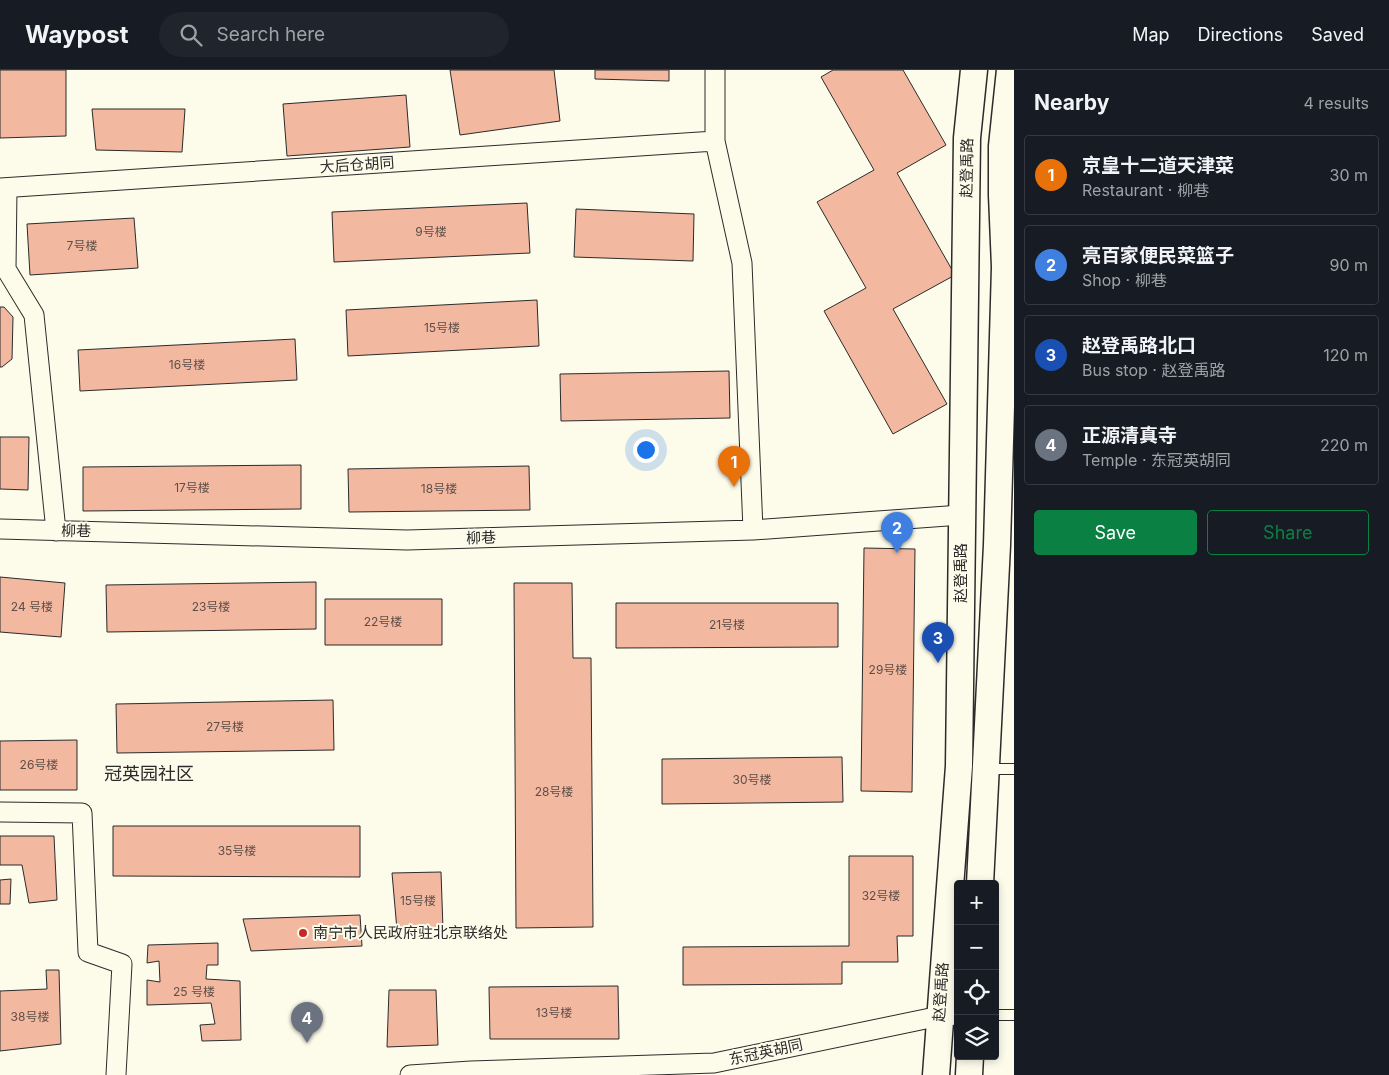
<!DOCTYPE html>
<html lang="en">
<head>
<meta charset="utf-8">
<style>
  body { margin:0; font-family:Inter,"Noto Sans SC",sans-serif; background:#20242c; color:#f1f3f6 }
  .controls { position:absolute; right:15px; bottom:15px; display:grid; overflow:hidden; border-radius:5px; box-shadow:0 2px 8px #0003 }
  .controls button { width:45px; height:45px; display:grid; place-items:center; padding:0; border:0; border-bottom:1px solid #363941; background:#171b24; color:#f1f3f6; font:25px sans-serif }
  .you { position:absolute; left:645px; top:379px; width:18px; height:18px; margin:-12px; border:4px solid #fff; border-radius:50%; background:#1a73e8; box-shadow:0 0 0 8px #1a73e833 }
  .badge { display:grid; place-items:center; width:32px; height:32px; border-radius:50%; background:#0b8043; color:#fff; font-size:16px; font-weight:700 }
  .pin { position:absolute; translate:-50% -41px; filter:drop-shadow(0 1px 2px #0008) }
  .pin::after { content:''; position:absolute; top:26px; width:18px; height:15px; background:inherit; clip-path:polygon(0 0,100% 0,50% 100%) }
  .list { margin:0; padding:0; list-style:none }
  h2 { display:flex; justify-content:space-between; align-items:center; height:65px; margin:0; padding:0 20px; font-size:21px }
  h2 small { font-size:16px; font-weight:400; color:#9ea1a6 }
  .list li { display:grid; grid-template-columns:32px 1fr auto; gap:15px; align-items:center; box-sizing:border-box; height:80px; margin:0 10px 10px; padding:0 10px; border:1px solid #363941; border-radius:5px }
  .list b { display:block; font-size:19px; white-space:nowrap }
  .list p { margin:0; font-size:16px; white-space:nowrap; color:#9ea1a6 }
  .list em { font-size:16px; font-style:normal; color:#9ea1a6 }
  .actions { display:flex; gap:10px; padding:15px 20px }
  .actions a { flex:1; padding:11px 0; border:1px solid #0b8043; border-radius:5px; text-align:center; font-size:18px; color:#0b8043 }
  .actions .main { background:#0b8043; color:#fff }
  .icon { flex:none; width:28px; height:28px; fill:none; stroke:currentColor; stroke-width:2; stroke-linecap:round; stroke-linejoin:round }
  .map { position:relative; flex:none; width:1014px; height:1005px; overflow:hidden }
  header { display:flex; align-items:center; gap:30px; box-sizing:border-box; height:70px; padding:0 25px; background:#171b24; border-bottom:1px solid #363941 }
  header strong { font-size:24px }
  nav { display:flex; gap:28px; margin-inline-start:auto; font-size:18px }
  .search { width:350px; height:45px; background:#20242c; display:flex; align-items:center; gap:12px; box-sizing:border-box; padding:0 18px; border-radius:28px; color:#9ea1a6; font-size:19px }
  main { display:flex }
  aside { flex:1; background:#171b24 }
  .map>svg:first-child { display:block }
</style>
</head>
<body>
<header>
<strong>Waypost</strong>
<div class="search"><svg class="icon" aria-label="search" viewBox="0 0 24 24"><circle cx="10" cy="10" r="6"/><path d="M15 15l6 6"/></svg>Search here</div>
<nav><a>Map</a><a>Directions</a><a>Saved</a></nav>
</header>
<main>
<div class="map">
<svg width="1014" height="1005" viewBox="0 0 1014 1005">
  <rect width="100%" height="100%" fill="#fdfbea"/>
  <!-- building -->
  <path fill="#f2b8a0" stroke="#2b2b2b" d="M 0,0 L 66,0 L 66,66 L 0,68 Z
    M 450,0 L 554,0 L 560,51 L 460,65 Z
    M 595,0 L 669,0 L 669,11 L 595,9 Z
    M 833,0 L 903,0 L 946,75 L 897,103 L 955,205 L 893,239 L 947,334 L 893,364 L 824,241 L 866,218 L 817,132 L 874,100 L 821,7 Z
    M 406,25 L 410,77 L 287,86 L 283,34 Z
    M 92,39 L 185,39 L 182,82 L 96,80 Z
    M 527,133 L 530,183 L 334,192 L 332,142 Z
    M 576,139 L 694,144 L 693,191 L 574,187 Z
    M 134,148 L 138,198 L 30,205 L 27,154 Z
    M 537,230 L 539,276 L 348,286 L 346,240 Z
    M 0,237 L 4,237 L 13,247 L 12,289 L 2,297 L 0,297 Z
    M 295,269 L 297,310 L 80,321 L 78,280 Z
    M 729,301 L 730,348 L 561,351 L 560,304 Z
    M 0,367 L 29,367 L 28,420 L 0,419 Z
    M 301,395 L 301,439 L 83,441 L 83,397 Z
    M 529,396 L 530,440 L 349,442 L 348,399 Z
    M 864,478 L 915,479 L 912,722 L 861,721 Z
    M 0,507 L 65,513 L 61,567 L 0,562 Z
    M 316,512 L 316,559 L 107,562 L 106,515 Z
    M 514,513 L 572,513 L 573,588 L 591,588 L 593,857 L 516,858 Z
    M 325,529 L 442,529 L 442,575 L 325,575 Z
    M 616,533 L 838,533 L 838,577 L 616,578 Z
    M 333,630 L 334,680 L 117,683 L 116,634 Z
    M 77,670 L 77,720 L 0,720 L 0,671 Z
    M 842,687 L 843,732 L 662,734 L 662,689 Z
    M 113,756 L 360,756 L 360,807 L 113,806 Z
    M 0,766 L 54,766 L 57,830 L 29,833 L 22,795 L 0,795 Z
    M 849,786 L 913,786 L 913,866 L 897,866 L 898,892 L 842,892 L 842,914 L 683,915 L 683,877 L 849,876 Z
    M 441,802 L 443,859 L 397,860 L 392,803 Z
    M 11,809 L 10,834 L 0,834 L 0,810 Z
    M 360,845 L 362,876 L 251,881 L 243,849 Z
    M 218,873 L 218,895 L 207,895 L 206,909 L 240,911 L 241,970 L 202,971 L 200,955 L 215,954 L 211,933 L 147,935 L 147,910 L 160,912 L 159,891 L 147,893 L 148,875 Z
    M 46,900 L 59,900 L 61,974 L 0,981 L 0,921 L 47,919 Z
    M 618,916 L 619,969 L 490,969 L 489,917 Z
    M 389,920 L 436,920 L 438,975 L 387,977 Z"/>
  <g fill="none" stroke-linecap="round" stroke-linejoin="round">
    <defs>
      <path id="service" d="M 987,699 L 1014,699
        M 995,945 L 1014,945"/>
      <path id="minor" d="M 715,0 L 715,71 L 742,193 L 753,460
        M 0,118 L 715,71
        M 7,119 L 6,199 L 34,245 L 56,461
        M 0,459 L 407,470 L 753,460 L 961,445
        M 0,742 L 82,743 L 88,882 L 122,894 L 116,1005
        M 410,1005 L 471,1001 L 714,993 L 940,946 L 958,945"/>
      <path id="secondary" d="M 980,814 L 997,475 L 1005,197 L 1002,125 L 1002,76 L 1010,0
        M 936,1005 L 959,696 L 967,68 L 974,0
        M 969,1005 L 970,986"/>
    </defs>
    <!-- service casing -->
    <use href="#service" stroke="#2b2b2b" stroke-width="12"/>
    <!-- minor casing -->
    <use href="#minor" stroke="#2b2b2b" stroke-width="21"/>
    <!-- secondary casing -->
    <use href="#secondary" stroke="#2b2b2b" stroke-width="29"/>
    <!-- service -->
    <use href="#service" stroke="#fdfbea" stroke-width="10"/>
    <!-- minor -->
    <use href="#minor" stroke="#fdfbea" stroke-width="19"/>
    <!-- secondary -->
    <use href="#secondary" stroke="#fdfbea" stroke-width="26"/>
  </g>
  <!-- markers -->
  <circle fill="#c62828" stroke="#fdfbea" stroke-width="2" cx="303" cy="863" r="5"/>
  <g text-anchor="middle" stroke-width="4" stroke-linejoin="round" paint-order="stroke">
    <!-- number labels -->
    <g font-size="12" fill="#5d4e48">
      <text x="431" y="166">9号楼</text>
      <text x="82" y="180">7号楼</text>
      <text x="442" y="262">15号楼</text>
      <text x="187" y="299">16号楼</text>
      <text x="192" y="422">17号楼</text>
      <text x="439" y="423">18号楼</text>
      <text x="32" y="541">24 号楼</text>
      <text x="211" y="541">23号楼</text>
      <text x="383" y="556">22号楼</text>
      <text x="727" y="559">21号楼</text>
      <text x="888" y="604">29号楼</text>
      <text x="225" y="661">27号楼</text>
      <text x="39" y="699">26号楼</text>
      <text x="752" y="714">30号楼</text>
      <text x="554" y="726">28号楼</text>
      <text x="237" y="785">35号楼</text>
      <text x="881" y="830">32号楼</text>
      <text x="418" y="835">15号楼</text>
      <text x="194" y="926">25 号楼</text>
      <text x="554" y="947">13号楼</text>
      <text x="30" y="951">38号楼</text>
    </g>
    <!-- street labels -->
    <g font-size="15" fill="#2b2b2b" stroke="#fdfbea">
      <text transform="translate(357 95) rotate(-4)" y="5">大后仓胡同</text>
      <text transform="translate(967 98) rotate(-89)" y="5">赵登禹路</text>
      <text transform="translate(76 461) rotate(1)" y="5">柳巷</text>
      <text transform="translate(481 468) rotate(-2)" y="5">柳巷</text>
      <text transform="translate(961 503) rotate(-90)" y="5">赵登禹路</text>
      <text transform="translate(941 922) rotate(-86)" y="5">赵登禹路</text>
      <text transform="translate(766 982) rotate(-12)" y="5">东冠英胡同</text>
    </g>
    <!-- poi labels -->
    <g font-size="15" fill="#2b2b2b" stroke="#fdfbea" text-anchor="start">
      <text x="313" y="868">南宁市人民政府驻北京联络处</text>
    </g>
    <!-- quarter labels -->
    <g font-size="18" fill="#2b2b2b" stroke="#fdfbea">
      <text x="149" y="710">冠英园社区</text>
    </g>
  </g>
</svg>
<div class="controls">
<button>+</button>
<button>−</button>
<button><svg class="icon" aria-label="locate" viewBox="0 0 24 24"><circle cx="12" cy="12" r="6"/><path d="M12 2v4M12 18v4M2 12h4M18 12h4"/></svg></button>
<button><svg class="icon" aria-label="layers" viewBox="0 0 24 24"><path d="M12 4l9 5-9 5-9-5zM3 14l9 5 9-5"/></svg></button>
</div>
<div class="you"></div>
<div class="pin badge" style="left:734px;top:417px;background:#e8710a">1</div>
<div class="pin badge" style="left:897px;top:483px;background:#3f7fe0">2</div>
<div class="pin badge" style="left:938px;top:593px;background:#1a4fb4">3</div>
<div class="pin badge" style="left:307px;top:973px;background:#6b7280">4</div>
</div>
<aside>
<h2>Nearby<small>4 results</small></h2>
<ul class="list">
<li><span class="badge" style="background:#e8710a">1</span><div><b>京皇十二道天津菜</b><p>Restaurant · 柳巷</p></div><em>30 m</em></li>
<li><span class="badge" style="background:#3f7fe0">2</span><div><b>亮百家便民菜篮子</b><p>Shop · 柳巷</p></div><em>90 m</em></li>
<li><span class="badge" style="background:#1a4fb4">3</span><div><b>赵登禹路北口</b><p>Bus stop · 赵登禹路</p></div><em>120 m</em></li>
<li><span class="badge" style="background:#6b7280">4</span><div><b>正源清真寺</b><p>Temple · 东冠英胡同</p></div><em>220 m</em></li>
</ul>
<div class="actions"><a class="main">Save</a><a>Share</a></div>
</aside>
</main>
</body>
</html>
